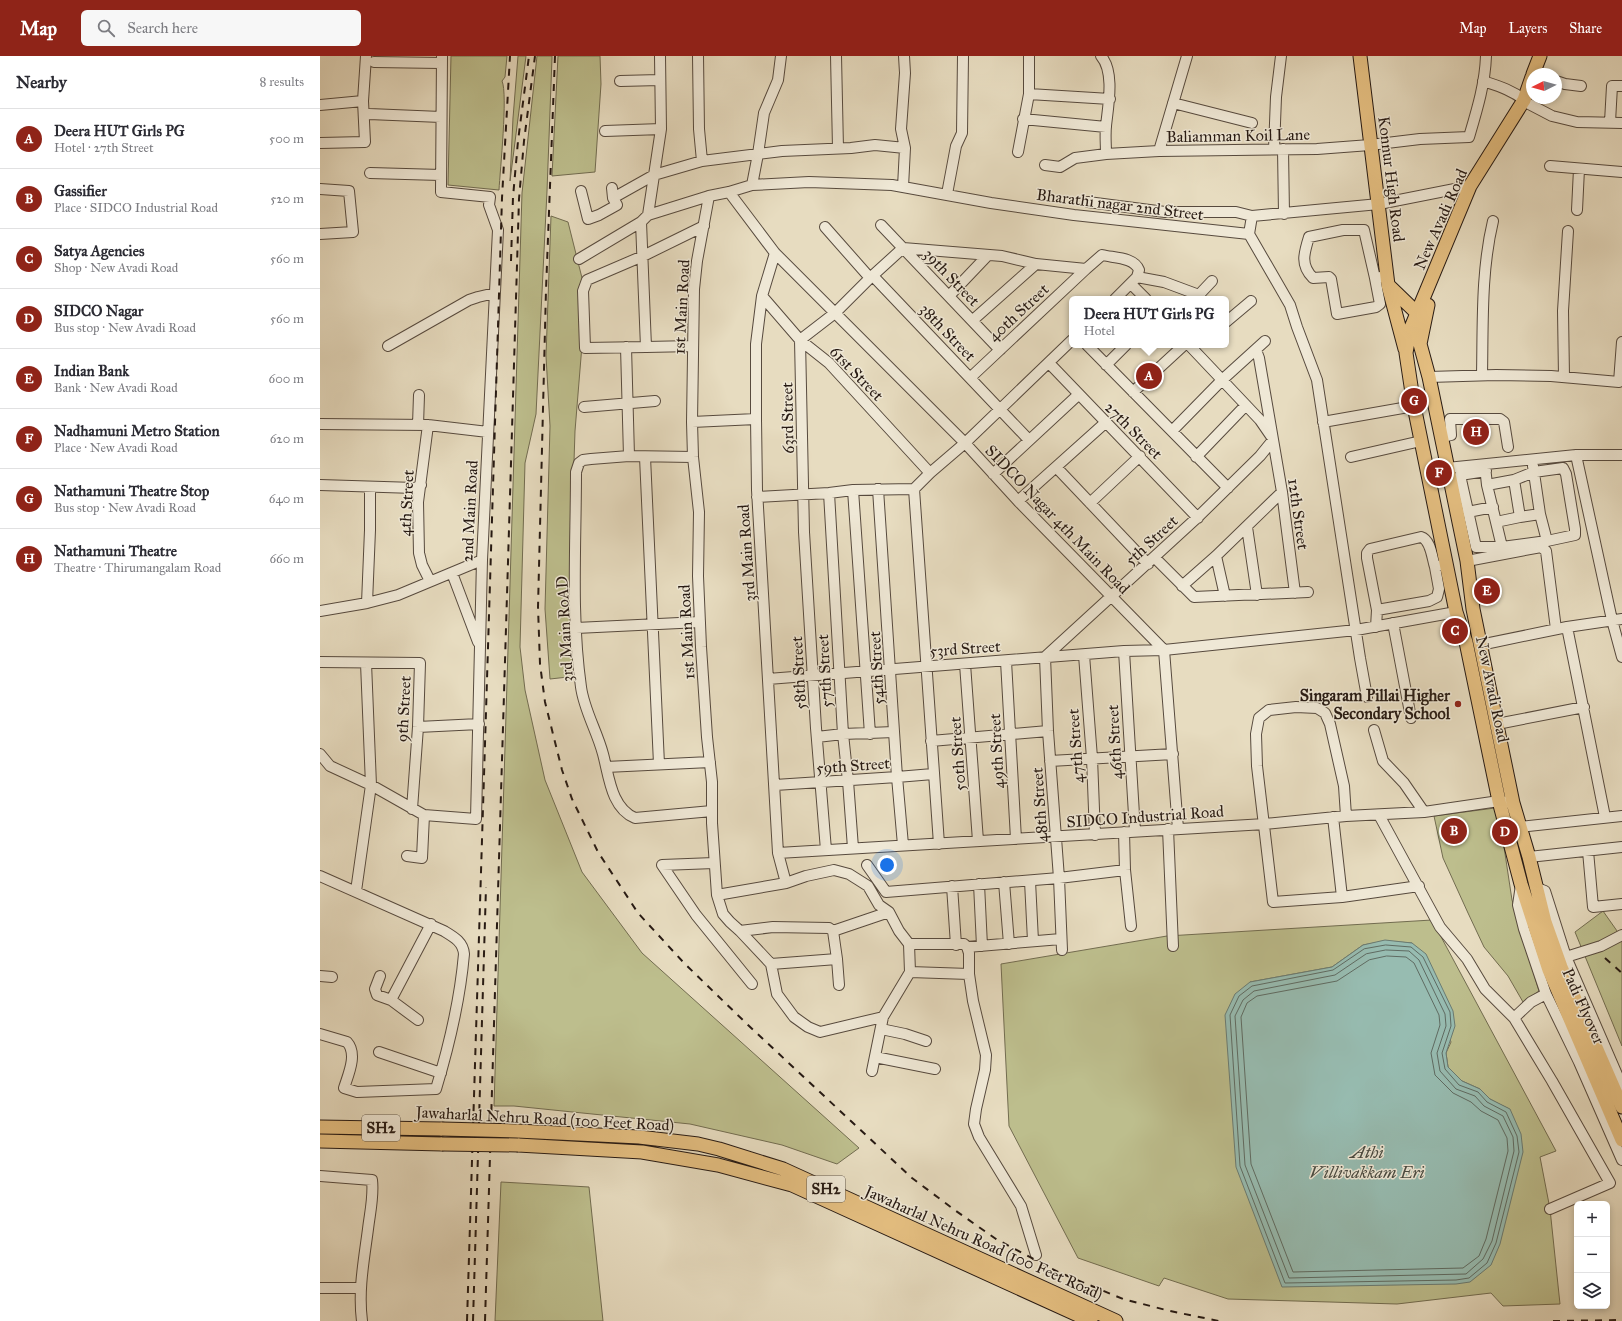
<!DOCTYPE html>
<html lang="en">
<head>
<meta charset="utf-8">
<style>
  body { margin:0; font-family:"IM FELL Great Primer",serif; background:#f7f7f7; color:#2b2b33 }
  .controls { position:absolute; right:12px; bottom:12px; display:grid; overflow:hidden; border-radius:6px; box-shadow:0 2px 6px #0003 }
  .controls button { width:36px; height:36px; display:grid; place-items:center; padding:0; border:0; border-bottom:1px solid #e1e1e2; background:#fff; color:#2b2b33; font:20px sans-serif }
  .compass { position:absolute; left:1206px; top:12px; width:36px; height:36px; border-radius:50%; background:#fff; box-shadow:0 2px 6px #0003; rotate:265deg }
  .you { position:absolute; left:567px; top:809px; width:14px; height:14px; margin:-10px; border:3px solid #fff; border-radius:50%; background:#1a73e8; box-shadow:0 0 0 6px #1a73e833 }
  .badge { display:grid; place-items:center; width:26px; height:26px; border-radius:50%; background:#8f2418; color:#fff; font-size:13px; font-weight:700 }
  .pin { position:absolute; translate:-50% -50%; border:2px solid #fff; box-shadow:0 1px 4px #0006 }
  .popup { position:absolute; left:749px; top:240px; width:160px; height:52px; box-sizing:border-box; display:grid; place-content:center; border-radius:6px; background:#fff; filter:drop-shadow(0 1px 3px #0005); font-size:13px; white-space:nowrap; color:#7c7c81 }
  .popup b { font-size:15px; color:#2b2b33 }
  .popup::after { content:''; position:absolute; left:50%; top:100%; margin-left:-8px; border:8px solid transparent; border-top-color:#fff }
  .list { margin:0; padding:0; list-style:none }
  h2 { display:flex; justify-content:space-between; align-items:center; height:52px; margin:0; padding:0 16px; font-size:17px }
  h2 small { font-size:13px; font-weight:400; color:#7c7c81 }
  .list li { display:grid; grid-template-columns:26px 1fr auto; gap:12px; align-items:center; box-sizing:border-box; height:60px; padding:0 16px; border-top:1px solid #e1e1e2 }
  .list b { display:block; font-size:15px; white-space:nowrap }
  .list p { margin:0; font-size:13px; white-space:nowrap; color:#7c7c81 }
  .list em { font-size:13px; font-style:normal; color:#7c7c81 }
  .icon { flex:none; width:22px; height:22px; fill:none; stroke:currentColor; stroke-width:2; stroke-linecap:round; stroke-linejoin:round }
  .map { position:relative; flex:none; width:1302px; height:1265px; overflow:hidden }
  header { display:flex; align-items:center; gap:24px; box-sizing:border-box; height:56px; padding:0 20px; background:#8f2418; color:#fff }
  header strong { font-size:19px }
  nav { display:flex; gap:22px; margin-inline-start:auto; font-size:14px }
  .search { width:280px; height:36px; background:#f7f7f7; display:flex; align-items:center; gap:10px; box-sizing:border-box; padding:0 14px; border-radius:6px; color:#7c7c81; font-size:15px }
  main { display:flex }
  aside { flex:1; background:#fff }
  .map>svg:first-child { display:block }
</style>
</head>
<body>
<header>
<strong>Map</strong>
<div class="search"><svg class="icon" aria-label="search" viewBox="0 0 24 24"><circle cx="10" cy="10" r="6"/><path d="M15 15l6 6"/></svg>Search here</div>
<nav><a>Map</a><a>Layers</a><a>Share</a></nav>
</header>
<main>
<aside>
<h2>Nearby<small>8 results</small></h2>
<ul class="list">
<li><span class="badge">A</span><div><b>Deera HUT Girls PG</b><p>Hotel · 27th Street</p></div><em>500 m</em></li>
<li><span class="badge">B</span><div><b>Gassifier</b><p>Place · SIDCO Industrial Road</p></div><em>520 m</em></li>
<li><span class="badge">C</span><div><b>Satya Agencies</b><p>Shop · New Avadi Road</p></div><em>560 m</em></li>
<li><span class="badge">D</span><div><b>SIDCO Nagar</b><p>Bus stop · New Avadi Road</p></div><em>560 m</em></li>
<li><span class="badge">E</span><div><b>Indian Bank</b><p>Bank · New Avadi Road</p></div><em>600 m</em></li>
<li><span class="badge">F</span><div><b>Nadhamuni Metro Station</b><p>Place · New Avadi Road</p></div><em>620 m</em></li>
<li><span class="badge">G</span><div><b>Nathamuni Theatre Stop</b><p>Bus stop · New Avadi Road</p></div><em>640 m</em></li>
<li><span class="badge">H</span><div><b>Nathamuni Theatre</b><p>Theatre · Thirumangalam Road</p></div><em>660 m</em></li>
</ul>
</aside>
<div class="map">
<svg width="1302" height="1265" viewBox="0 0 1302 1265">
  <rect width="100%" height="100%" fill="#e7dcc0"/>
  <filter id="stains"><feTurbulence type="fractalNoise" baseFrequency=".005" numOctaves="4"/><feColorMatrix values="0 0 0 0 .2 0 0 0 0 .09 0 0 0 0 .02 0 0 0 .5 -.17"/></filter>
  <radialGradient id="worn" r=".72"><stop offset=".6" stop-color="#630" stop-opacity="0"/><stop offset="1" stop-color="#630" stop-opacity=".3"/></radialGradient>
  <!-- green -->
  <path fill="#bdbe8d" stroke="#726c50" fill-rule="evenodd" d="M 131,0 L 187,0 L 185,21 L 182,25 C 188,38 180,115 179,134 L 128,129 Z
    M 198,0 L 206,0 L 190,125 L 193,62 Z
    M 217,0 L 232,0 L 232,2 L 227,135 L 216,358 L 205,407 L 200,591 L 205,634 L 225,724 L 262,816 L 322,897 L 539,1092 L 517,1108 L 462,1089 L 370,1068 L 194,1050 L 174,1050 L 202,137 Z
    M 238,0 L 280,0 L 281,28 L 275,116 L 232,120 Z
    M 231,160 L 248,166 L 263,226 L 262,289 L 255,375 L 253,436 L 257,620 L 230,623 L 225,553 L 230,370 L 226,300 Z
    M 1175,752 L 1184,791 L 1192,844 L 1219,935 L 1203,946 L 1188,920 L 1164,891 L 1148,857 L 1123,802 L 1114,760 Z
    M 1283,855 L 1302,882 L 1302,990 L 1255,876 Z
    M 1112,864 L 1236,1095 L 1220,1101 L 1230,1153 L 1240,1248 L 1183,1250 L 1171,1237 L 1077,1248 L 908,1243 L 844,1222 L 839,1230 L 758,1202 L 689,1070 L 681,908 L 847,880 ZM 1065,885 L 1092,887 L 1131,986 L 1126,997 L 1128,1011 L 1142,1025 L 1160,1033 L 1170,1043 L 1189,1053 L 930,926 L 1012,911 L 1043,889 Z
    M 181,1126 L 269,1131 L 283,1265 L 175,1265 Z"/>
  <!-- water -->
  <path fill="#97bcb1" stroke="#6a7b72" d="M 1065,884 L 1092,887 L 1106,898 L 1133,955 L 1135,970 L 1126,997 L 1128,1011 L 1142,1025 L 1160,1033 L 1170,1043 L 1190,1053 L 1201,1078 L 1203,1096 L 1180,1188 L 1171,1209 L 1150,1226 L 1136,1228 L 962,1231 L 916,1111 L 905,959 L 915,938 L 930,926 L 1012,911 L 1043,889 Z"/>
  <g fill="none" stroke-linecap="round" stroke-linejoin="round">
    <!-- shore -->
    <path stroke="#5f6b62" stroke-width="1" d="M 1066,889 L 1091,891 L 1103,901 L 1130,956 L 1131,970 L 1122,997 L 1125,1013 L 1139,1029 L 1158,1036 L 1167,1046 L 1186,1056 L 1197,1080 L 1199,1096 L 1176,1187 L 1167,1207 L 1149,1222 L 1136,1224 L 965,1227 L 920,1110 L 910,959 L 919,940 L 932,930 L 1013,914 L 1044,893 Z
      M 1066,894 L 1089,895 L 1099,904 L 1125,958 L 1126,970 L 1117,997 L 1120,1015 L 1136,1033 L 1155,1040 L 1164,1050 L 1183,1060 L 1193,1081 L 1194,1095 L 1172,1185 L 1163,1203 L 1146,1218 L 969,1222 L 925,1109 L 915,960 L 923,944 L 934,935 L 1015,919 L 1046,898 Z
      M 1067,900 L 1086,901 L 1094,907 L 1119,959 L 1120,969 L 1111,997 L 1115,1019 L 1133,1037 L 1151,1046 L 1161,1055 L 1178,1064 L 1187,1082 L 1188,1095 L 1166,1183 L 1159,1200 L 1143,1212 L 973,1216 L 931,1108 L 921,961 L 927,947 L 937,940 L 1017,925 L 1049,904 Z"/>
    <defs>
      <path id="minor" d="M 378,0 L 379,73 L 382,105
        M 516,0 L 518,92
        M 781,0 C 795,16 788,50 786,70 C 785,79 786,89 786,98
        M 54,6 L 121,7
        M 300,25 L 340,24
        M 1163,25 C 1178,30 1192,34 1204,44
        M 1236,25 L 1245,28 L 1261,30
        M 709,38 L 790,43
        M 853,47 L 932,67
        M 1209,48 L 1232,60 L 1257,66 L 1302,67
        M 0,49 L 43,45
        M 49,58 L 121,61
        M 703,63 L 786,71
        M 1290,66 L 1292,30 L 1302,30
        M 285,75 L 341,73
        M 0,87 L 45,86 L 43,45 L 46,0
        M 954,93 L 956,41 L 961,0
        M 963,93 L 964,158
        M 839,95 L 867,0
        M 698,96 L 709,38 L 709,0
        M 725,109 L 740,111 L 755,102 L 786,98 L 839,95 L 997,93 L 1050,89 L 1100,83 L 1149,81 C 1157,54 1165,28 1166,0
        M 1230,110 L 1302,116
        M 50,117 L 121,119
        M 432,129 L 489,126 L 572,129 L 671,147 L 754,159 L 929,178
        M 583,131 L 585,92 L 581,73 L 585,17 L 584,0
        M 0,133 L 29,135 L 33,176 L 0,178
        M 261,135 L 268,163 L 279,159 L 297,149 L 293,142 L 292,132
        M 409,136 L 455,197 L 645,387 L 698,445 L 844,594 L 1036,574 L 1136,556
        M 627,138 L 636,90 L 642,77 L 643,0
        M 293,142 L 334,119 L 382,105 L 462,95 L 531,92 L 555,89 L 585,92
        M 768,146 L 845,156 L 916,156 L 932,160
        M 1257,154 L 1259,113
        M 328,159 L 341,73 L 340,0
        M 321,166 L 326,291 L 373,290
        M 561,169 L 680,294
        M 505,171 L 550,222
        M 929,178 L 970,249 L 977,271 L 997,324 L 1040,602 L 1047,641
        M 929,178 L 932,160 L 1059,148 L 1150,130
        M 455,197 L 442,240 L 436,288 L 436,363 L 437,434 L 458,797 L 466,827
        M 259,203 L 321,166 L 328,159 L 389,140
        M 553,220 L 709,384
        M 817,221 L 844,226 L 879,239
        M 1055,222 L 1060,248 L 1056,251 L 1017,258 L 1011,223 L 1009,221 L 993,222 C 980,209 984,197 989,181 L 1023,174 L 1044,174 L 1055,222 L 1067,220
        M 811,228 L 826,243
        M 442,240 L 480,284 L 509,307 L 610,417
        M 629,240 L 668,199
        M 876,242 L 892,225
        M 653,264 L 716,208
        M 906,266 L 931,245
        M 767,289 L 908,432
        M 869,289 L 940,364 L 951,380
        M 68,290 L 149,244 L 158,241 L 175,237
        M 306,291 L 309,400
        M 326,291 L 265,292 L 263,235 L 267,224 L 323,200 L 384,170
        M 936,294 L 939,302 L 962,436 L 975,537
        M 729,307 L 878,462
        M 786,309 L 806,289
        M 1162,319 C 1163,268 1161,215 1173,165
        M 651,321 L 766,213
        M 1109,321 L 1176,319 L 1231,320 L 1299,326 L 1302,286
        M 1244,321 L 1243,255 L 1248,175
        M 813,336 L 864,289
        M 264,351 L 335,345
        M 372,366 L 436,363
        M 1003,366 L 1094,350
        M 0,368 L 108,369 L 168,376
        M 98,369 L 99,339
        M 108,369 L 98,446 L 99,497 L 102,509 L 110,525
        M 852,375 L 902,324 L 945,285
        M 1122,381 L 1131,379 L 1130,363 L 1180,363 L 1184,366 L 1188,391
        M 1256,399 L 1292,564 L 1302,601
        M 325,401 L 339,708
        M 373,401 L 309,400 L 271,403 L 263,404 L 259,407 L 256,416 C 256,488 251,561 261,631 C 264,654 277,675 283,698 C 289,720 291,752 315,762 L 392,755
        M 876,401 L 926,349
        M 1031,401 L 1101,385
        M 1165,410 L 1167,429 L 1194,424 L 1200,461 L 1220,458
        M 1213,410 L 1220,458 L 1227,485
        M 736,411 L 828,508
        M 1127,412 L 1256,399 L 1302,399
        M 1166,415 L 1140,419 L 1156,491 L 1182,491
        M 673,418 L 758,339
        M 0,429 L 95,432 L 101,429
        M 1167,429 L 1176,466 L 1200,461
        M 558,433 L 577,721 L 583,789
        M 533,434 L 550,678
        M 509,437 L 523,678 L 528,725 L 533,792
        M 437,441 L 509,437 L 533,434 L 594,433
        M 698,445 L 785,367
        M 770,447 L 820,400
        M 1148,456 L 1173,451
        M 1176,466 L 1182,491 L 1227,485 L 1255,479 L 1255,473 L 1246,418 L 1243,412 L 1214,416 L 1194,424
        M 927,471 L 937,539
        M 896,500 L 905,540
        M 835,502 L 874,541 L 988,536
        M 1147,505 L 1221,491 L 1226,495 L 1236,573
        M 132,517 L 158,586
        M 862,530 L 896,500 L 962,436
        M 47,547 L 50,474 L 50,431
        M 1057,554 L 1109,545 L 1117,541 L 1119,533 L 1115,511
        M 0,555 L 47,547 L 78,539 L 162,504
        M 1073,567 L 1091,662
        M 1056,571 L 1057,554 L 1047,502 L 1047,497 L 1050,493 L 1101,481 C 1111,484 1112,502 1115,511 L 1126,508
        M 1247,571 L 1285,761
        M 256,572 L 380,566
        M 1160,589 L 1247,571 L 1302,563
        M 804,595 L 815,775
        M 764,599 L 772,702 L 775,779
        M 686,605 L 696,783
        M 0,606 L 100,607 L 98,671 L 92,753
        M 645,608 L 658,785
        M 448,623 L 804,595 L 844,594 L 858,773
        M 1177,668 L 1264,651
        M 98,671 L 159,668
        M 1054,674 L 1063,705 L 1084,727 L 1104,756
        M 497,681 L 523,678 L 574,676
        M 611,685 L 728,675
        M 0,698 L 10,710 L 51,729 L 104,759 L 156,763 L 162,504 L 178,174 L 169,149 L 170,141 L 121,136 L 122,0
        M 730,705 L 853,698
        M 286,711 L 390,706
        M 455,729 L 577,721 L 613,718
        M 1059,759 L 1120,871 L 1147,903 L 1165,933 L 1194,962 L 1211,946 L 1226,938
        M 1026,760 L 1024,730 L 1010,668 L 1005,657 L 997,652 L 976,651 L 949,654 L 939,662 L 936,678 L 937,710 L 953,846 L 1022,841 L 1099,830
        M 1013,761 L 1022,841
        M 1200,771 L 1302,760
        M 848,773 L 853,890
        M 804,776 L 805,814 L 811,870
        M 619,788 L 594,433 L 610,417 L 645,387 L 752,284
        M 506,794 L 496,672 L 484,476 L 480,284 L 515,257 L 550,222 L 583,192 L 682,200 L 716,208 L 766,213 L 782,199 C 794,202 814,201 819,214 L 817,221 L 795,243
        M 1268,795 L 1273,851 L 1302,848
        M 458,797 L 945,768 L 1026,760 L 1104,756 L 1179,745 L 1193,747
        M 87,800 L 102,802 L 104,759
        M 1209,801 L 1302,791
        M 394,807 L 342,809 L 376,859 L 432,928
        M 547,809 L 566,836 L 739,822 L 805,814
        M 0,820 L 124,875 C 134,881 143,886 144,898 C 140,944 129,990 116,1033 L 37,1036 L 24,1032 C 28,1019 38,998 27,986 L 0,978
        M 710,825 L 713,885
        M 684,826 L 689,888
        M 659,828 L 662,890
        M 1201,829 L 1198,849 L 1204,873 L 1226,938 L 1259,1006 L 1302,1104
        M 632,830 L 636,889
        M 1217,832 L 1225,835 L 1246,901 L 1302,1030
        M 36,835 L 51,729 L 46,607
        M 397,839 L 466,827 L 486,820 L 514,814 L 529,818 L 548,830 L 559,849 L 569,856 L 579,875 L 589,888 L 590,916 L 563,961 L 500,976 L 488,971 L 474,961 L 457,938 L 451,908 L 420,875 L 410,866 L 403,858 L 397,839 L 392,767 L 392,726 L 387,681 L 381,591 L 378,520 L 379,456 L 373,401 L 372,366 L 374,233 L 377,205 L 389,140 L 409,136 L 432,129 L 438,98 L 444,57 L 458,24 L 461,0
        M 420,875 L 453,871 L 509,872 L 513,875 L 517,903 L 519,929
        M 513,875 L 569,856
        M 589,888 L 644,888 L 647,891 L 649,897 L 649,918 L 653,945 L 666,999 L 665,1014 L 656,1053 L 654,1068 L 659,1081 L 701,1150 L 716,1199
        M 647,891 L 741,883
        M 742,894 L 739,822 L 728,675 L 725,601 L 880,459 L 940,400 L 953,384
        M 1246,901 L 1281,890 L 1302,879
        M 451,908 L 517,903
        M 590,916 L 649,918
        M 0,920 L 12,921
        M 60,920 L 55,933 L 57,939 L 71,944
        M 1194,962 L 1232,1025 L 1290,1127 L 1230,1153
        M 98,964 L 71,944 L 111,868
        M 561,973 L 585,978 L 606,985
        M 59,996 L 121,1017
        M 555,1001 L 615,1013
        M 552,1015 L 563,961
        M 0,1120 L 52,1124 C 54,1140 50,1156 48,1173 C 44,1204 38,1234 42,1265
        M 0,1232 L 41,1232"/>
      <path id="major" d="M 1040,0 L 1068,229 L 1085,293
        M 1213,18 L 1220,0
        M 1212,21 L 1204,44 L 1150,130 L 1090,274 L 1086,297 L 1094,350 L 1136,556 L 1146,586 L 1179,745 L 1201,828 L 1229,914 L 1302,1084
        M 1068,229 L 1098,258 L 1104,261
        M 1108,249 L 1100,288 L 1109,321 L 1147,505 L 1153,553 L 1193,747 L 1209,801 L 1225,866 L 1241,911 L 1302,1051
        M 0,1071 L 122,1073
        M 197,1075 L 319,1081 L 378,1088 L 399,1093 L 463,1113 L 796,1265
        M 0,1085 L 122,1088
        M 198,1089 L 322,1096 L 398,1109 L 472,1129 L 771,1265"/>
    </defs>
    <!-- minor casing -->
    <use href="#minor" stroke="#574a3e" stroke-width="12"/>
    <!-- major casing -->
    <use href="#major" stroke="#271a13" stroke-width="15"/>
    <!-- minor -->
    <use href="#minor" stroke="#efe8d6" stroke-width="10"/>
    <!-- major -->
    <use href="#major" stroke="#e4be80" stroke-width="13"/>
    <!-- rail -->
    <path stroke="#271a13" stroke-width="2" stroke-dasharray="7 7" stroke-linecap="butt" d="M 235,0 L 226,234 L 218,551 L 220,608 L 225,646 L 242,714 L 252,743 L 278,796 L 318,857 L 364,907 L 428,969 L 592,1122 L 636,1155 L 676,1183 L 738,1216 L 803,1243 L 850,1255 L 899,1265
      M 191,205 L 193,141 L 198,85 L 209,0
      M 1285,902 L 1302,917
      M 147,1265 L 182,142 L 190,0
      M 153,1265 L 166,831
      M 165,1265 L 199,143 L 204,85 L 215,0
      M 1233,1265 L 1302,1264"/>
    <defs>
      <path id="major-bridge" d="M 122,1073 L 197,1075
        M 122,1088 L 198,1089"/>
    </defs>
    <!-- major-bridge casing -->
    <use href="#major-bridge" stroke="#271a13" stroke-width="15" stroke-linecap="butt"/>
    <!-- major-bridge -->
    <use href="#major-bridge" stroke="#e4be80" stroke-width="13"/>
  </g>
  <!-- markers -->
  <circle fill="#8f2418" stroke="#efe8d6" stroke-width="1.5" cx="1138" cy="648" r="4"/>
  <g text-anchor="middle" stroke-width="3" stroke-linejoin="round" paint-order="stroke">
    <!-- shield labels -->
    <g fill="#efe8d6" stroke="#63584e" stroke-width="1">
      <rect x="42" y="1059" width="38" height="26" rx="3"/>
      <rect x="487" y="1120" width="38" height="26" rx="3"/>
    </g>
    <g font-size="15" font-weight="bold" fill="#271a13">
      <text x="61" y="1077">SH2</text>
      <text x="506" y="1138">SH2</text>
    </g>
    <!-- street labels -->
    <g font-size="16" fill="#271a13" stroke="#efe8d6">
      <text transform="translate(918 79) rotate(-1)" y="6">Baliamman Koil Lane</text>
      <text transform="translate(1072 123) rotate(83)" y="6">Konnur High Road</text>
      <text transform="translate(800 148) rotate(7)" y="6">Bharathi nagar 2nd Street</text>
      <text transform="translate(1120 163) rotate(-66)" y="6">New Avadi Road</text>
      <text transform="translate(632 221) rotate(46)" y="6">39th Street</text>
      <text transform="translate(361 251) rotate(-87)" y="6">1st Main Road</text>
      <text transform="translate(698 256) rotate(-43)" y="6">40th Street</text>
      <text transform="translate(628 276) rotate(46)" y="6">38th Street</text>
      <text transform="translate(537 317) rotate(46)" y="6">61st Street</text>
      <text transform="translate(467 362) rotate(-91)" y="6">63rd Street</text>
      <text transform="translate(814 374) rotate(45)" y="6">27th Street</text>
      <text transform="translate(86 447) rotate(-87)" y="6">4th Street</text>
      <text transform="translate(149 455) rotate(-87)" y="6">2nd Main Road</text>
      <text transform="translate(979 458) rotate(82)" y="6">12th Street</text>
      <text transform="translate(738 463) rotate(46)" y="6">SIDCO Nagar 4th Main Road</text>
      <text transform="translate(831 484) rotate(-43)" y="6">5th Street</text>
      <text transform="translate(426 497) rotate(-94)" y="6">3rd Main Road</text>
      <text transform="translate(244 573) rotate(-93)" y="6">3rd Main RoAD</text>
      <text transform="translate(366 576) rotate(-93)" y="6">1st Main Road</text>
      <text transform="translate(645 592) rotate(-4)" y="6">53rd Street</text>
      <text transform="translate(556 612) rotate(-93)" y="6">54th Street</text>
      <text transform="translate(504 615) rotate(-93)" y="6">57th Street</text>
      <text transform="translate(478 617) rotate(-93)" y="6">58th Street</text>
      <text transform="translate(1173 633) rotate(78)" y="6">New Avadi Road</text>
      <text transform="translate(83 653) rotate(-87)" y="6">9th Street</text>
      <text transform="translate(794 686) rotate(-93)" y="6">46th Street</text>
      <text transform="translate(755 690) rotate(-94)" y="6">47th Street</text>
      <text transform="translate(676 695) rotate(-93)" y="6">49th Street</text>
      <text transform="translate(637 698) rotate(-94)" y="6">50th Street</text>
      <text transform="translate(533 709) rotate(-4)" y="6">59th Street</text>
      <text transform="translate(719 749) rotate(-94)" y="6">48th Street</text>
      <text transform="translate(825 760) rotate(-4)" y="6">SIDCO Industrial Road</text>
      <text transform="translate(1264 950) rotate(66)" y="6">Padi Flyover</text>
      <text transform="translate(225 1062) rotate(3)" y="6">Jawaharlal Nehru Road (100 Feet Road)</text>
      <text transform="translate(664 1186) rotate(24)" y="6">Jawaharlal Nehru Road (100 Feet Road)</text>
    </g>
    <!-- poi labels -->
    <g font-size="16" font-weight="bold" fill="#271a13" stroke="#efe8d6" text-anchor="end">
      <text x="1130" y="645">Singaram Pillai Higher<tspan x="1130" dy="18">Secondary School</tspan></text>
    </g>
    <!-- water labels -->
    <g font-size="17" font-style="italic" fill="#494b42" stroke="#efe8d6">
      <text x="1047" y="1102">Athi<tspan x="1047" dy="20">Villivakkam Eri</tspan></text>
    </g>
  </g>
  <rect width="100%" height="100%" filter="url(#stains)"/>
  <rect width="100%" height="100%" fill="url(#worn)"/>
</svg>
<div class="controls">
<button>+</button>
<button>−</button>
<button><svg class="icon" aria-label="layers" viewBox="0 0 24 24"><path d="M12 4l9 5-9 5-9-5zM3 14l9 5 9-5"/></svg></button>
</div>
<svg class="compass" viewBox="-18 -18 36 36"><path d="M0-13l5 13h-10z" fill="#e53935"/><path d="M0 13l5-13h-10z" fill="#7c7c81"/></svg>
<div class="you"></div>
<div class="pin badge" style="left:829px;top:320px">A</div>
<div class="popup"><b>Deera HUT Girls PG</b>Hotel</div>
<div class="pin badge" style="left:1134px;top:775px">B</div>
<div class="pin badge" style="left:1135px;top:575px">C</div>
<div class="pin badge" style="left:1185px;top:776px">D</div>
<div class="pin badge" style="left:1167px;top:535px">E</div>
<div class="pin badge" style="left:1119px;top:417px">F</div>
<div class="pin badge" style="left:1094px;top:345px">G</div>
<div class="pin badge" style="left:1156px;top:376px">H</div>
</div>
</main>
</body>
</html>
